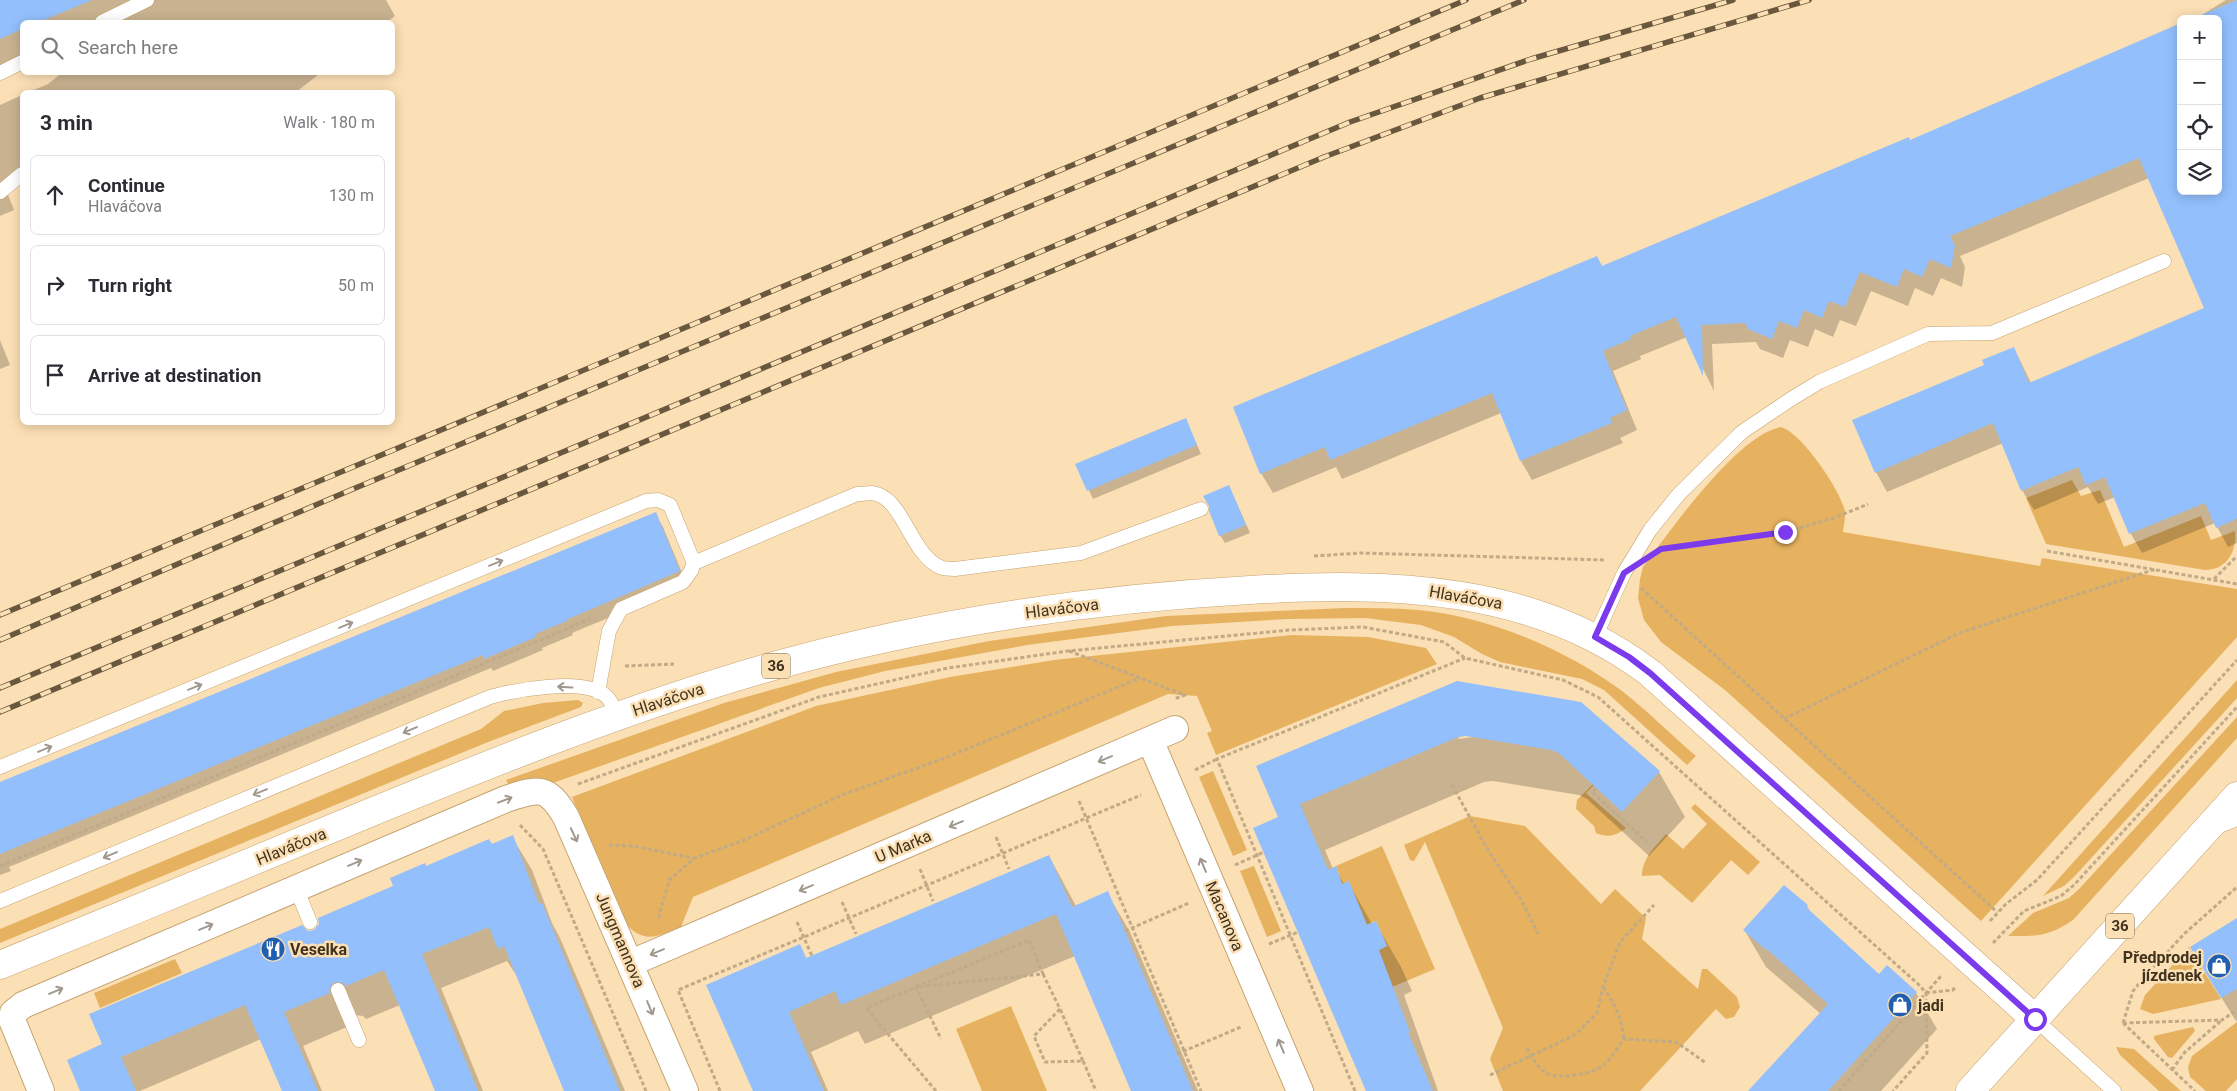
<!DOCTYPE html>
<html lang="en">
<head>
<meta charset="utf-8">
<style>
  body { margin:0; font-family:Roboto,sans-serif; background:#f7f7f7; color:#2b2b33 }
  .controls { position:absolute; right:15px; top:15px; display:grid; overflow:hidden; border-radius:8px; box-shadow:0 2px 12px #0003 }
  .controls button { width:45px; height:45px; display:grid; place-items:center; padding:0; border:0; border-bottom:1px solid #e1e1e2; background:#fff; color:#2b2b33; font:25px sans-serif }
  .stop { position:absolute; width:15px; height:15px; margin:-11px; border:4px solid #7c3aed; border-radius:50%; background:#fff }
  .stop.end { background:#7c3aed; border-color:#fff; box-shadow:0 1px 5px #0008 }
  .list { margin:0; padding:0; list-style:none }
  h2 { display:flex; justify-content:space-between; align-items:center; height:65px; margin:0; padding:0 20px; font-size:21px }
  h2 small { font-size:16px; font-weight:400; color:#7c7c81 }
  .list li { display:grid; grid-template-columns:32px 1fr auto; gap:15px; align-items:center; box-sizing:border-box; height:80px; margin:0 10px 10px; padding:0 10px; border:1px solid #e1e1e2; border-radius:8px }
  .list b { display:block; font-size:19px; white-space:nowrap }
  .list p { margin:0; font-size:16px; white-space:nowrap; color:#7c7c81 }
  .list em { font-size:16px; font-style:normal; color:#7c7c81 }
  .icon { flex:none; width:28px; height:28px; fill:none; stroke:currentColor; stroke-width:2; stroke-linecap:round; stroke-linejoin:round }
  .map { position:relative; flex:none; width:2237px; height:1091px; overflow:hidden }
  .search { position:absolute; background:#fff; box-shadow:0 2px 12px #0003; left:20px; top:20px; width:375px; height:55px; display:flex; align-items:center; gap:12px; box-sizing:border-box; padding:0 18px; border-radius:8px; color:#7c7c81; font-size:19px }
  .panel { position:absolute; background:#fff; box-shadow:0 2px 12px #0003; left:20px; top:90px; width:375px; height:335px; border-radius:8px }
  .map>svg:first-child { display:block }
</style>
</head>
<body>
<div class="map">
<svg width="2237" height="1091" viewBox="0 0 2237 1091">
  <rect width="100%" height="100%" fill="#fbdfb5"/>
  <!-- green -->
  <path fill="#e6b25f" d="M 1781,427 C 1801,433 1836,484 1843,505 C 1847,514 1844,523 1843,532 L 2040,566 L 2042,558 L 2237,589 L 2237,637 L 1981,921 L 1725,690 L 1661,642 L 1644,620 L 1638,598 L 1640,579 L 1643,567 C 1670,531 1737,435 1781,427 Z
    M 2072,480 L 2081,496 L 2100,490 L 2124,547 L 2201,516 L 2211,540 L 2235,531 C 2237,553 2226,570 2205,570 L 2046,544 L 2026,498 Z
    M 1345,608 C 1369,608 1394,608 1418,610 C 1487,616 1566,649 1622,691 C 1648,711 1671,735 1696,756 L 1687,765 L 1604,690 L 1582,679 L 1500,662 L 1482,654 L 1454,637 L 1421,625 L 1365,618 L 1288,619 L 1172,626 L 1027,645 L 885,671 L 819,688 L 553,783 C 536,776 524,780 508,784 L 506,780 L 724,703 L 836,672 L 989,641 L 1166,616 Z
    M 1292,635 L 1368,637 L 1426,648 L 1437,664 L 1216,755 L 1207,733 L 1212,731 L 1197,696 L 1168,694 L 693,897 L 681,927 C 654,938 643,944 622,920 L 572,797 L 816,706 L 950,677 L 1054,660 Z
    M 2237,680 L 2237,698 L 2074,877 L 2064,886 L 2043,896 Z
    M 578,700 L 583,703 L 581,707 L 488,742 L 0,943 L 0,929 L 481,729 L 504,711 L 543,703 Z
    M 2237,717 L 2237,738 L 2073,920 C 2048,937 2037,936 2008,936 L 2033,913 L 2069,898 L 2080,888 Z
    M 1213,771 L 1247,850 L 1233,856 L 1199,777 Z
    M 1593,784 L 1594,785 L 1586,793 L 1626,828 C 1616,836 1608,838 1596,833 L 1594,826 L 1576,809 L 1577,800 Z
    M 1695,804 L 1760,862 L 1748,875 L 1731,860 L 1692,903 L 1660,875 L 1642,876 C 1642,858 1655,847 1666,834 L 1683,849 L 1707,824 L 1691,808 Z
    M 1470,816 L 1525,826 L 1601,904 L 1615,889 L 1646,918 L 1642,939 L 1698,989 L 1702,969 L 1707,969 L 1737,997 L 1740,1007 L 1734,1017 L 1726,1019 L 1716,1009 L 1640,1091 L 1503,1091 L 1490,1059 L 1503,1028 L 1425,842 L 1414,861 L 1410,860 L 1404,845 Z
    M 1382,846 L 1435,969 L 1387,989 L 1372,953 L 1387,946 L 1376,921 L 1361,927 L 1349,881 L 1342,884 L 1336,866 Z
    M 1254,866 L 1281,931 L 1267,937 L 1240,871 Z
    M 2189,947 L 2221,999 L 2153,1014 L 2140,1009 L 2145,995 Z
    M 175,959 L 182,973 L 100,1008 L 94,993 Z
    M 1011,1006 L 1047,1091 L 982,1091 L 956,1029 Z
    M 2237,1022 L 2237,1079 L 2226,1091 L 2206,1091 L 2190,1077 L 2188,1067 L 2192,1056 Z
    M 2193,1027 L 2195,1031 L 2172,1058 L 2168,1057 L 2154,1039 L 2154,1036 Z
    M 2116,1047 L 2134,1049 L 2181,1091 L 2159,1091 L 2120,1055 Z"/>
  <!-- shadow -->
  <path fill="#0003" fill-rule="evenodd" d="M 0,0 L 386,0 L 395,16 L 387,22 L 22,22 L 22,68 L 0,78 Z
    M 2226,0 L 2237,0 L 2237,543 L 2228,547 L 2215,523 L 2142,553 L 2131,534 L 2115,497 L 2098,504 L 2088,487 L 2034,510 L 2022,490 L 2003,443 L 1887,492 L 1876,472 L 1985,366 L 2014,348 L 2031,383 L 2205,309 L 2149,178 L 1960,256 L 1965,267 L 1962,287 L 1941,278 L 1933,296 L 1915,288 L 1908,306 L 1871,291 L 1856,326 L 1840,320 L 1833,337 L 1815,329 L 1808,347 L 1790,340 L 1783,358 L 1760,349 L 1756,342 L 1712,344 L 1714,391 L 1687,337 L 1640,356 L 1641,359 L 1613,371 L 1637,430 L 1620,438 L 1623,443 L 1532,480 L 1521,461 L 1501,413 L 1342,479 L 1336,467 L 1273,493 L 1261,473 L 1602,267 L 1910,142 L 2181,25 L 2181,191 L 2218,191 L 2218,19 L 2197,18 Z
    M 63,72 L 322,72 L 296,92 L 29,92 L 48,84 Z
    M 22,95 L 22,179 L 5,187 L 14,210 L 0,216 L 0,105 Z
    M 0,340 L 10,365 L 0,369 Z
    M 1186,420 L 1201,454 L 1093,499 L 1077,464 Z
    M 1229,486 L 1250,533 L 1225,543 L 1220,535 Z
    M 655,514 L 663,527 L 687,585 L 572,633 L 573,635 L 542,648 L 543,650 L 493,671 L 491,668 L 9,867 L 11,871 L 0,875 L 0,784 Z
    M 1457,683 L 1659,772 L 1685,817 L 1649,856 L 1587,799 L 1579,795 L 1493,781 L 1484,782 L 1325,850 L 1333,869 L 1335,868 L 1344,884 L 1348,882 L 1372,924 L 1375,922 L 1401,967 L 1412,991 L 1404,995 L 1438,1091 L 1367,1091 L 1279,818 ZM 1472,734 L 1473,737 L 1458,739 L 1460,736 Z
    M 512,837 L 532,870 L 552,923 L 560,938 L 625,1091 L 566,1091 L 520,981 L 507,961 L 441,988 L 483,1091 L 436,1091 L 400,1005 L 366,1019 L 363,1016 L 355,1015 L 349,1026 L 303,1046 L 322,1091 L 283,1091 L 261,1039 L 140,1091 L 81,1091 L 104,1045 L 308,932 L 314,931 L 395,887 L 425,867 Z
    M 1049,856 L 1076,906 L 1107,893 L 1130,932 L 1198,1091 L 1132,1091 L 1075,956 L 865,1044 L 858,1031 L 811,1052 L 828,1091 L 753,1091 L 799,946 L 807,959 Z
    M 1807,906 L 1811,913 L 1879,976 L 1887,967 L 1916,993 L 1937,1029 L 1881,1091 L 1749,1091 L 1821,1014 L 1766,967 L 1745,931 Z
    M 2237,919 L 2237,1021 L 2236,1021 L 2205,971 Z"/>
  <!-- building -->
  <path fill="#93bffc" d="M 0,0 L 92,0 L 39,22 L 22,22 L 22,29 L 0,39 Z
    M 2237,0 L 2237,519 L 2216,528 L 2205,503 L 2129,534 L 2105,477 L 2086,485 L 2078,467 L 2021,491 L 1993,423 L 1875,473 L 1852,420 L 1984,365 L 1982,360 L 2014,347 L 2029,383 L 2204,308 L 2139,158 L 1950,236 L 1955,246 L 1951,268 L 1930,259 L 1922,277 L 1904,269 L 1897,287 L 1860,272 L 1845,307 L 1829,301 L 1822,318 L 1804,310 L 1797,328 L 1779,321 L 1772,339 L 1748,329 L 1745,323 L 1702,325 L 1703,376 L 1676,317 L 1630,336 L 1631,339 L 1603,351 L 1627,410 L 1610,418 L 1612,423 L 1520,461 L 1492,393 L 1330,460 L 1325,447 L 1260,474 L 1233,407 L 1597,256 L 1602,266 L 1909,137 L 1910,140 L 2181,23 L 2181,191 L 2218,191 L 2218,19 L 2192,19 Z
    M 1186,418 L 1197,445 L 1087,491 L 1075,464 Z
    M 1229,485 L 1246,525 L 1219,536 L 1209,511 L 1209,506 L 1203,496 Z
    M 656,512 L 680,571 L 566,620 L 567,621 L 535,634 L 536,637 L 484,659 L 483,655 L 0,854 L 0,782 Z
    M 1457,681 L 1581,702 L 1660,771 L 1622,812 L 1560,754 L 1552,750 L 1466,736 L 1458,737 L 1300,804 L 1328,870 L 1336,866 L 1342,884 L 1349,881 L 1367,925 L 1376,921 L 1387,946 L 1379,950 L 1410,1032 L 1408,1033 L 1433,1091 L 1366,1091 L 1253,828 L 1278,817 L 1256,766 Z
    M 513,835 L 539,904 L 542,903 L 620,1091 L 564,1091 L 504,946 L 498,949 L 489,927 L 422,954 L 478,1091 L 435,1091 L 384,970 L 346,986 L 343,983 L 335,982 L 331,985 L 330,993 L 284,1012 L 318,1091 L 282,1091 L 245,1005 L 121,1057 L 136,1091 L 80,1091 L 67,1060 L 102,1044 L 89,1014 L 302,925 L 308,931 L 314,930 L 319,924 L 318,918 L 393,886 L 390,878 L 425,863 L 426,866 L 489,839 L 492,844 Z
    M 1049,855 L 1072,907 L 1108,891 L 1193,1091 L 1131,1091 L 1056,914 L 841,1005 L 835,991 L 789,1012 L 824,1091 L 753,1091 L 706,985 L 800,944 L 806,958 Z
    M 1784,885 L 1808,905 L 1806,907 L 1879,974 L 1887,965 L 1917,992 L 1828,1091 L 1748,1091 L 1828,1004 L 1767,949 L 1766,950 L 1743,930 Z
    M 2237,918 L 2237,989 L 2221,998 L 2190,947 Z"/>
  <g fill="none" stroke-linecap="round" stroke-linejoin="round">
    <defs>
      <path id="service" d="M 102,22 L 147,0
        M 0,73 L 22,62
        M 0,192 L 22,174
        M 694,563 L 857,494 C 862,494 868,493 872,493 C 903,496 910,554 940,567 C 944,569 950,569 955,569 L 1081,553 L 1201,509
        M 1595,637 L 1624,573 L 1650,530 L 1679,494 L 1742,432 L 1791,399 L 1819,382 L 1928,334 L 1992,333 L 2164,261
        M 0,767 L 646,501 L 658,500 L 670,505 L 694,563 L 691,571 L 683,582 L 621,609 L 609,631 L 598,692
        M 2217,827 L 2237,819
        M 296,888 L 310,922
        M 0,901 L 490,697 C 515,690 584,677 606,696 C 612,701 614,709 617,716
        M 338,990 L 359,1040
        M 2035,1019 L 2114,1091"/>
      <path id="minor" d="M 1150,740 L 1300,1091
        M 631,963 L 1175,729
        M 41,1091 L 12,1020 L 13,1013 L 23,1005 L 506,799 C 538,788 547,785 566,817 L 685,1091"/>
      <path id="tertiary" d="M 1970,1091 L 2035,1019"/>
      <path id="primary" d="M 0,965 C 121,916 241,866 362,816 C 496,761 630,707 770,667 C 926,623 1089,599 1250,590 C 1389,582 1535,585 1650,673 L 2035,1019 L 2237,796"/>
    </defs>
    <!-- service casing -->
    <use href="#service" stroke="#c5a370" stroke-width="15"/>
    <!-- minor casing -->
    <use href="#minor" stroke="#c5a370" stroke-width="28"/>
    <!-- tertiary casing -->
    <use href="#tertiary" stroke="#c5a370" stroke-width="29"/>
    <!-- primary casing -->
    <use href="#primary" stroke="#c5a370" stroke-width="29"/>
    <!-- path -->
    <path stroke="#c1aa86" stroke-width="3" stroke-dasharray="4 2.5" stroke-linecap="butt" d="M 2236,519 L 2237,521
      M 1665,549 L 1785,532 L 1834,518 L 1868,504
      M 2047,551 L 2237,584
      M 1314,556 L 1361,553 L 1605,560
      M 2214,579 L 2237,556
      M 1641,588 L 1997,912
      M 1069,651 L 1185,695 L 1174,699
      M 625,666 L 674,664
      M 1784,719 L 1959,633 L 2156,569
      M 1195,770 L 1217,759
      M 578,784 L 819,697 L 948,668 L 1068,651 L 1290,630 L 1363,627 L 1444,642 L 1465,658 L 1563,680 L 1598,697 L 1918,984 L 1926,993 L 1927,1053 L 1893,1091
      M 1452,785 L 1489,852 L 1522,901 L 1538,934
      M 1596,788 L 1592,792 L 1647,842
      M 1079,801 L 1201,1091
      M 520,825 L 543,849 L 646,1091
      M 996,837 L 1009,869
      M 609,845 L 633,846 L 694,858
      M 1235,865 L 1264,852
      M 0,866 L 590,619
      M 920,869 L 933,901
      M 842,902 L 856,934
      M 660,918 L 659,914 L 670,879 L 695,858 L 744,840 L 842,795 L 945,758 L 1140,678
      M 1990,921 L 2006,904 L 2037,880 L 2237,660
      M 797,922 L 812,956
      M 1125,931 L 1189,903
      M 1993,943 L 2024,911 L 2061,896 L 2074,885 L 2237,707
      M 1269,944 L 1298,932
      M 1043,974 L 1060,1009 L 1034,1036 L 1045,1062 L 1083,1061 L 1060,1009
      M 1603,987 C 1615,1004 1622,1019 1624,1039
      M 1926,993 L 1953,990 L 1956,986
      M 2123,1023 L 2133,991 L 2142,980 L 2184,934 L 2237,887
      M 2123,1023 L 2222,1020 L 2237,1010
      M 2123,1023 L 2195,1091
      M 1527,1048 C 1531,1056 1538,1068 1546,1073 C 1559,1080 1595,1074 1605,1064 C 1612,1057 1618,1047 1624,1039 L 1676,1042 L 1706,1063
      M 1177,1054 L 1241,1027
      M 1083,1061 L 1096,1091
      M 2172,1070 L 2185,1052 L 2222,1020
      M 1490,1075 L 1575,1035 L 1597,1013 L 1603,987 L 1620,942 L 1654,905
      M 720,1091 L 678,990 L 1141,795
      M 936,1091 L 866,1008 L 1029,940 L 1043,974 L 916,987 L 941,1039
      M 1355,1091 L 1217,759 L 1465,658
      M 1839,1091 L 1941,976"/>
    <!-- service -->
    <use href="#service" stroke="#fff" stroke-width="14"/>
    <!-- minor -->
    <use href="#minor" stroke="#fff" stroke-width="26"/>
    <!-- tertiary -->
    <use href="#tertiary" stroke="#fff" stroke-width="28"/>
    <!-- primary -->
    <use href="#primary" stroke="#fff" stroke-width="28"/>
    <defs>
      <path id="rail" d="M 0,615 L 1466,0
        M 0,640 L 353,489 L 1524,0
        M 0,688 L 1350,122 L 1531,59 L 1733,0
        M 0,712 L 1324,157 L 1480,98 L 1809,0"/>
    </defs>
    <!-- rail casing -->
    <use href="#rail" stroke="#69583e" stroke-width="5.5"/>
    <!-- rail -->
    <use href="#rail" stroke="#fbdfb5" stroke-width="4" stroke-dasharray="11" stroke-linecap="butt"/>
  </g>
  <!-- one-way arrows -->
  <defs><path id="oneway-shaft" d="M-6 0H5M1.5-3L5.5 0L1.5 3" fill="none" stroke-width="1.6" stroke-linecap="round" stroke-linejoin="round" transform="scale(1.25)"/></defs>
  <g stroke="#a0988e">
    <use href="#oneway-shaft" transform="translate(496 563) rotate(-22)"/>
    <use href="#oneway-shaft" transform="translate(346 625) rotate(-22)"/>
    <use href="#oneway-shaft" transform="translate(195 687) rotate(-22)"/>
    <use href="#oneway-shaft" transform="translate(565 687) rotate(-177)"/>
    <use href="#oneway-shaft" transform="translate(410 730) rotate(157)"/>
    <use href="#oneway-shaft" transform="translate(45 749) rotate(-22)"/>
    <use href="#oneway-shaft" transform="translate(1105 759) rotate(157)"/>
    <use href="#oneway-shaft" transform="translate(260 792) rotate(157)"/>
    <use href="#oneway-shaft" transform="translate(505 800) rotate(-21)"/>
    <use href="#oneway-shaft" transform="translate(956 824) rotate(157)"/>
    <use href="#oneway-shaft" transform="translate(574 835) rotate(65)"/>
    <use href="#oneway-shaft" transform="translate(110 855) rotate(157)"/>
    <use href="#oneway-shaft" transform="translate(355 863) rotate(-23)"/>
    <use href="#oneway-shaft" transform="translate(1203 865) rotate(-113)"/>
    <use href="#oneway-shaft" transform="translate(806 888) rotate(157)"/>
    <use href="#oneway-shaft" transform="translate(206 927) rotate(-23)"/>
    <use href="#oneway-shaft" transform="translate(657 952) rotate(157)"/>
    <use href="#oneway-shaft" transform="translate(56 991) rotate(-23)"/>
    <use href="#oneway-shaft" transform="translate(650 1008) rotate(67)"/>
    <use href="#oneway-shaft" transform="translate(1281 1046) rotate(-113)"/>
  </g>
  <g fill="none" stroke-linecap="round" stroke-linejoin="round">
    <!-- route -->
    <path stroke="#7c3aed" stroke-width="6" d="M 1785,532 L 1661,549 L 1624,573 L 1595,637 L 1629,657 L 1650,673 L 2035,1019"/>
  </g>
  <!-- icons -->
  <defs>
    <symbol id="restaurant-disc" viewBox="-11 -11 22 22"><circle r="9.5" fill="#205eaf" stroke="#fbdfb5"/><path d="M-5-6h1v4h1v-4h1v4h1v-4h1v5L-1.5 .5V6h-2V.5L-5-1ZM5-6V6H3V1.5H1.5Q1.5-4 5-6Z" fill="#fff"/></symbol>
    <symbol id="shop-disc" viewBox="-11 -11 22 22"><circle r="9.5" fill="#205eaf" stroke="#fbdfb5"/><path d="M-5-2.5h2.3a2.7 3.5 0 0 1 5.4 0H5L5.5 6h-11ZM-1.5-2.5h3a1.5 2.3 0 0 0-3 0Z" fill="#fff"/></symbol>
  </defs>
  <g fill-rule="evenodd">
    <use href="#restaurant-disc" x="259" y="935" width="28" height="28"/>
    <use href="#shop-disc" x="2205" y="952" width="28" height="28"/>
    <use href="#shop-disc" x="1886" y="991" width="28" height="28"/>
  </g>
  <g text-anchor="middle" stroke-width="5" stroke-linejoin="round" paint-order="stroke">
    <!-- shield labels -->
    <g fill="#fbdfb5" stroke="#78664b" stroke-width="1">
      <rect x="762" y="653.5" width="28" height="25" rx="4"/>
      <rect x="2106" y="913.5" width="28" height="25" rx="4"/>
    </g>
    <g font-size="15" font-weight="bold" fill="#40321d">
      <text x="776" y="671">36</text>
      <text x="2120" y="931">36</text>
    </g>
    <!-- street labels -->
    <g font-size="16" fill="#40321d" stroke="#fbdfb5">
      <text transform="translate(1466 597) rotate(10)" y="6">Hlaváčova</text>
      <text transform="translate(1062 608) rotate(-7)" y="6">Hlaváčova</text>
      <text transform="translate(668 699) rotate(-18)" y="6">Hlaváčova</text>
      <text transform="translate(291 846) rotate(-22)" y="6">Hlaváčova</text>
      <text transform="translate(903 846) rotate(-23)" y="6">U Marka</text>
      <text transform="translate(1225 916) rotate(67)" y="6">Macanova</text>
      <text transform="translate(621 940) rotate(67)" y="6">Jungmannova</text>
    </g>
    <!-- poi labels -->
    <g font-size="16" font-weight="bold" fill="#40321d" stroke="#fbdfb5" text-anchor="start">
      <text x="290" y="955">Veselka</text>
      <text x="2202" y="963" text-anchor="end">Předprodej<tspan x="2202" dy="18">jízdenek</tspan></text>
      <text x="1918" y="1011">jadi</text>
    </g>
  </g>
</svg>
<div class="controls">
<button>+</button>
<button>−</button>
<button><svg class="icon" aria-label="locate" viewBox="0 0 24 24"><circle cx="12" cy="12" r="6"/><path d="M12 2v4M12 18v4M2 12h4M18 12h4"/></svg></button>
<button><svg class="icon" aria-label="layers" viewBox="0 0 24 24"><path d="M12 4l9 5-9 5-9-5zM3 14l9 5 9-5"/></svg></button>
</div>
<div class="stop" style="left:2035px;top:1019px"></div>
<div class="stop end" style="left:1785px;top:532px"></div>
<div class="search"><svg class="icon" aria-label="search" viewBox="0 0 24 24"><circle cx="10" cy="10" r="6"/><path d="M15 15l6 6"/></svg>Search here</div>
<section class="panel">
<h2>3 min<small>Walk · 180 m</small></h2>
<ul class="list">
<li><svg class="icon" aria-label="ahead" viewBox="0 0 24 24"><path d="M12 20V5M6 11l6-6 6 6"/></svg><div><b>Continue</b><p>Hlaváčova</p></div><em>130 m</em></li>
<li><svg class="icon" aria-label="right" viewBox="0 0 24 24"><path d="M7 20v-9h11M14 6l5 5-5 5"/></svg><div><b>Turn right</b></div><em>50 m</em></li>
<li><svg class="icon" aria-label="arrive" viewBox="0 0 24 24"><path d="M6 21V4h12l-3 4 3 4H6"/></svg><div><b>Arrive at destination</b></div></li>
</ul>
</section>
</div>
</body>
</html>
